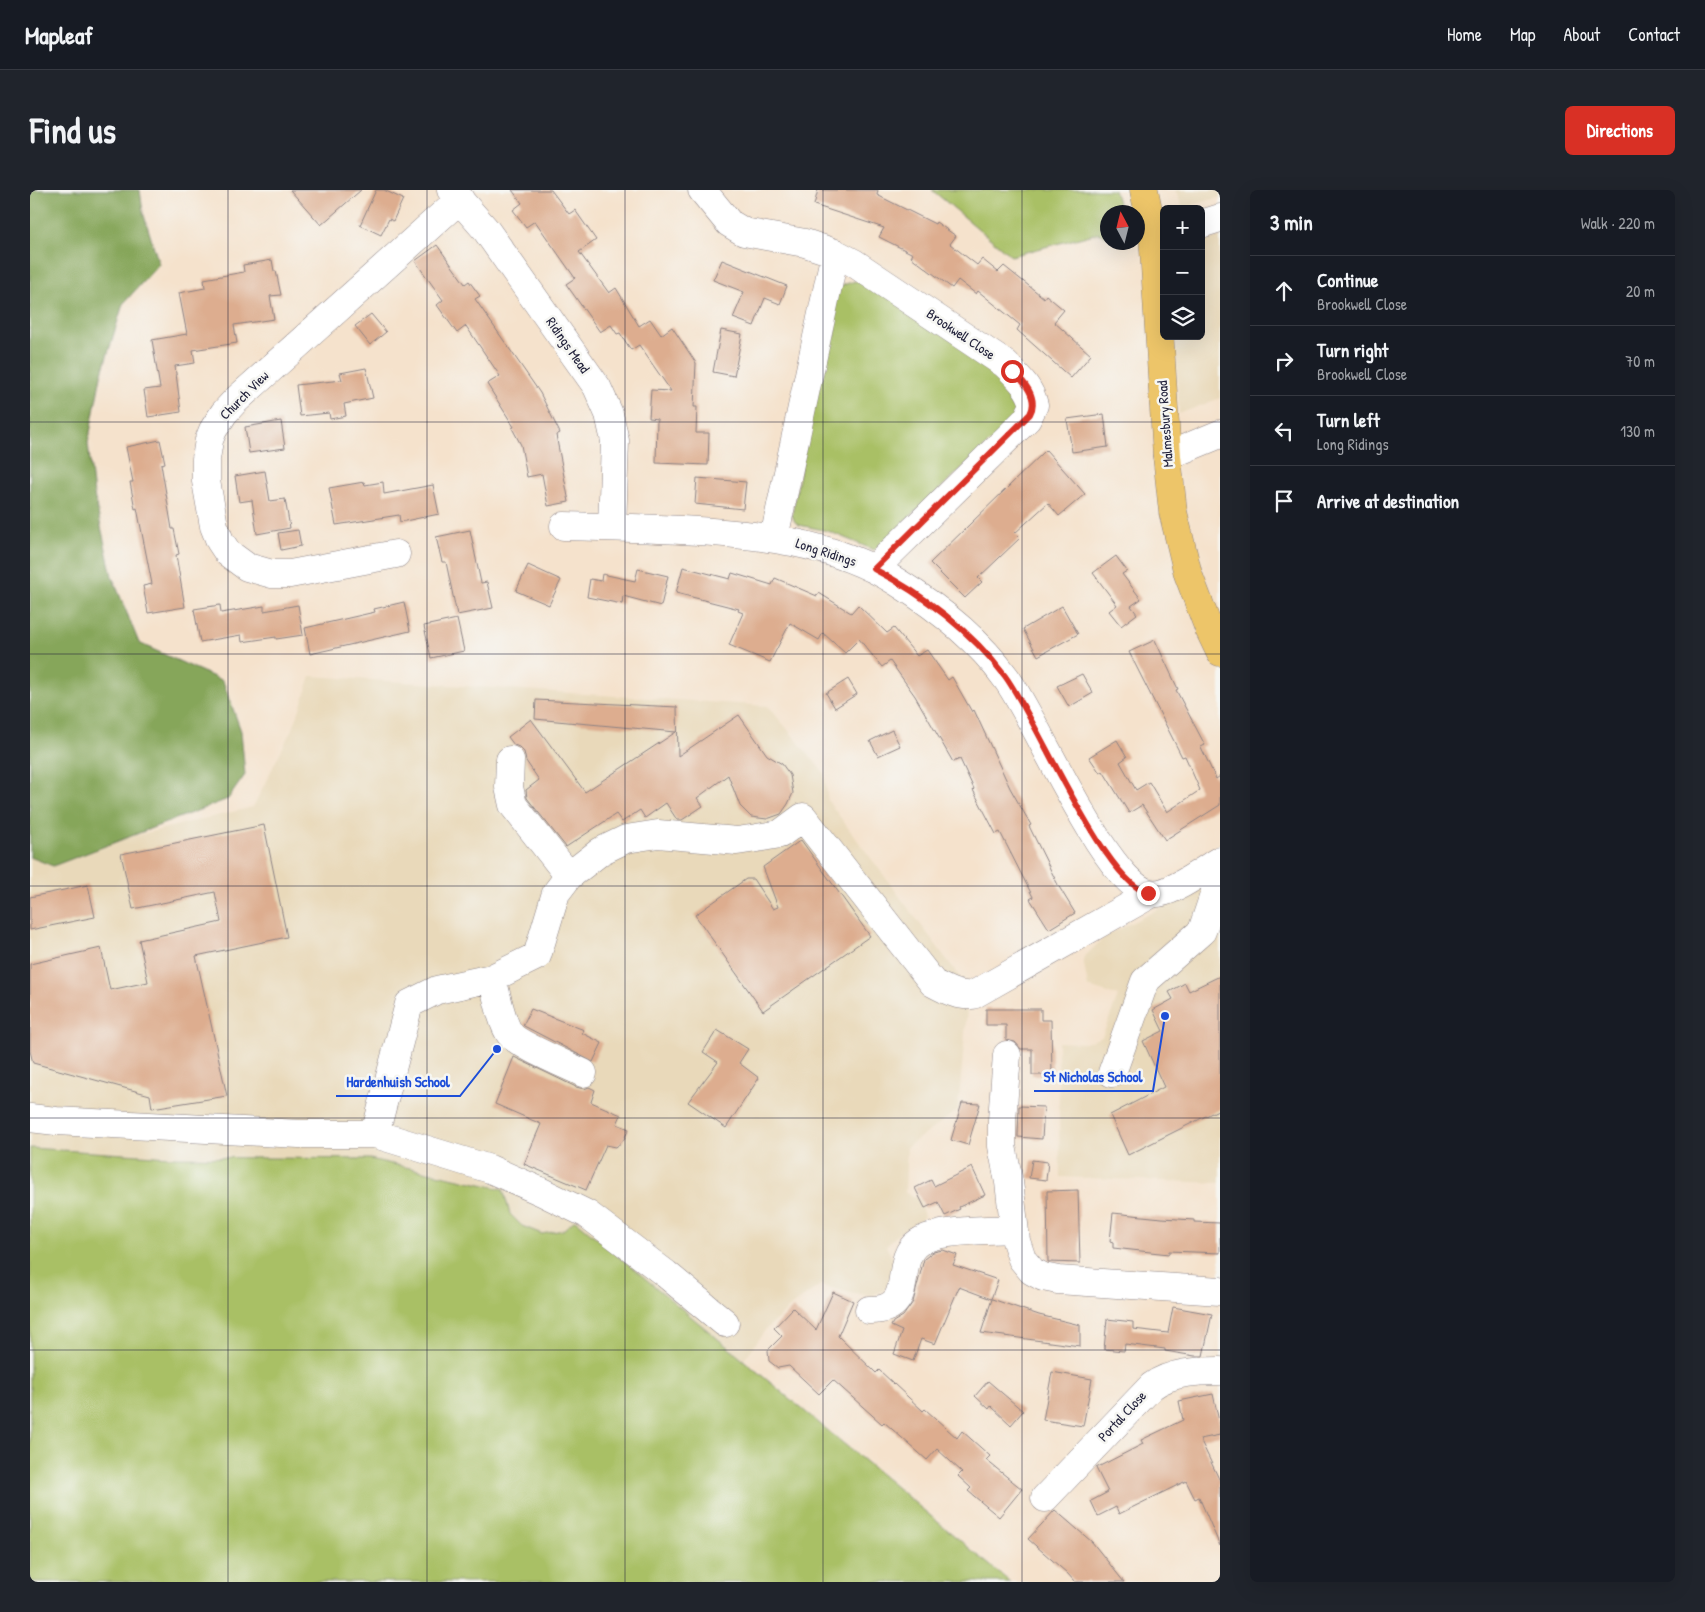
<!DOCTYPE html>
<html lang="en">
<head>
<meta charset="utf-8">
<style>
  body { margin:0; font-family:"Patrick Hand",sans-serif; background:#20242c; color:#f1f3f6 }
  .controls { position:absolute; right:15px; top:15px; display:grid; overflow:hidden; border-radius:8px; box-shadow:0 5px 20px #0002 }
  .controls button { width:45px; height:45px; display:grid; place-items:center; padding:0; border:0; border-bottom:1px solid #363941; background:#171b24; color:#f1f3f6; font:25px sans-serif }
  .compass { position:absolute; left:1070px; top:15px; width:45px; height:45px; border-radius:50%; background:#171b24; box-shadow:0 5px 20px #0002; rotate:353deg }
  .stop { position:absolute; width:15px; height:15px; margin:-11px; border:4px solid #d93025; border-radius:50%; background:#fff }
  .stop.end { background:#d93025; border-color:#fff; box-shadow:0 1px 5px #0008 }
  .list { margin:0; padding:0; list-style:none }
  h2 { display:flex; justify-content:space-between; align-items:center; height:65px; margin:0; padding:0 20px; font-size:21px }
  h2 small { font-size:16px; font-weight:400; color:#9ea1a6 }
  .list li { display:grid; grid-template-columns:32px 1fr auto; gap:15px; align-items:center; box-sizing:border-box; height:70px; padding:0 20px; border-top:1px solid #363941 }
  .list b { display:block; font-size:19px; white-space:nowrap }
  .list p { margin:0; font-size:16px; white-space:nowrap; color:#9ea1a6 }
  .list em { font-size:16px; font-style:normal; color:#9ea1a6 }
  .icon { flex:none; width:28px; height:28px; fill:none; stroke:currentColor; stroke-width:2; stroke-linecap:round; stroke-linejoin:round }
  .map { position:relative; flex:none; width:1190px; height:1392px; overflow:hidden; border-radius:8px }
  header { display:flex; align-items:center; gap:30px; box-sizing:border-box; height:70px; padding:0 25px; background:#171b24; border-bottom:1px solid #363941 }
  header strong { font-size:24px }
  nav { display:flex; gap:28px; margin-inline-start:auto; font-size:18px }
  .intro { display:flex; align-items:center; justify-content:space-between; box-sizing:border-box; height:120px; padding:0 30px }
  h1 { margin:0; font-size:35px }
  .button { padding:12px 22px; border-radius:8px; background:#d93025; color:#fff; font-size:18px; font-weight:700 }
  main { display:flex; gap:30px; padding:0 30px }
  aside { flex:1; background:#171b24; border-radius:8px; box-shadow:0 5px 20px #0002 }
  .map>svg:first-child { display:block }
</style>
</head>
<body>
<header>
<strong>Mapleaf</strong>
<nav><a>Home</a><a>Map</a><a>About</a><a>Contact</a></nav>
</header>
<div class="intro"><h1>Find us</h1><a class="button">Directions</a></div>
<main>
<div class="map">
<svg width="1190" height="1392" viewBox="0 0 1190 1392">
  <rect width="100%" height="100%" fill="#f6f6f2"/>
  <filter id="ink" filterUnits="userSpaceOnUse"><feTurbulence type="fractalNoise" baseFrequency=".02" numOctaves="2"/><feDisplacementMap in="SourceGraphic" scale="10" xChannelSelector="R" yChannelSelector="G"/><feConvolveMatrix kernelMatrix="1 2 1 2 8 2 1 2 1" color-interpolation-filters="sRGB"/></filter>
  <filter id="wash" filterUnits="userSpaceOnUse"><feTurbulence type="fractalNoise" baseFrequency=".0096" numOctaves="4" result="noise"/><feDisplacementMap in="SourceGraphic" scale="20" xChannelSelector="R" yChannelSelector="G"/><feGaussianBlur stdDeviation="1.12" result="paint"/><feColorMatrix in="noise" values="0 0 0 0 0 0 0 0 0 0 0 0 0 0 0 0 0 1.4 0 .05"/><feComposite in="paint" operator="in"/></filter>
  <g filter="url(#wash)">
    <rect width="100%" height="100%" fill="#f5e2cc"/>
    <!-- built -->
    <path fill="#e9d9ba" d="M 1145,0 L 1190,0 L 1190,7 L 1153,18 Z
      M 1190,46 L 1190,208 L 1149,224 L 1145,146 L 1171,146 L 1171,52 Z
      M 281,486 L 738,516 L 794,583 L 798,611 L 939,799 L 928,920 L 877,957 L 875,1003 L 889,1008 L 894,1027 L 868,1044 L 856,1056 L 864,1071 L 865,1086 L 855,1099 L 843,1105 L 825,1104 L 790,1095 L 764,1114 L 736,1139 L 714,1170 L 545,1030 L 533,1040 L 513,1044 L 492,1036 L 480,1024 L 141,967 L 0,958 L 0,667 L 23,676 L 87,650 L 223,617 L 265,533 Z
      M 1190,687 L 1190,993 L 1030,987 L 1028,852 L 1055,853 L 1072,847 L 1088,806 L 1058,797 L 1053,768 L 1076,746 Z"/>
    <!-- green -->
    <path fill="#a9c065" stroke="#667150" d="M 902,0 L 1084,0 L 1091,22 L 1078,22 L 1077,46 L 1068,43 L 981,66 Z
      M 825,91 L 840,94 L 976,186 L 992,214 L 986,228 L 844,360 L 798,341 L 769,335 L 765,332 L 762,325 L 804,104 L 813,95 Z
      M 0,958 L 141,967 L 340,969 L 473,999 L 480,1024 L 492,1036 L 512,1044 L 533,1040 L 545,1030 L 980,1392 L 0,1392 Z"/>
    <!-- forest -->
    <path fill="#86a65a" stroke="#54644a" d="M 0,0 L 110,0 L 113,22 L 129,74 L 93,114 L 71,186 L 58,253 L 64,305 L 82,386 L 109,453 L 193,491 L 211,541 L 215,585 L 198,609 L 23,676 L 0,667 Z"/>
    <g id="blocks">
      <!-- building -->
      <path fill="#ddad8f" d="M 260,0 L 331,0 L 291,35 Z
        M 346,0 L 354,0 L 373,9 L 363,31 L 359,29 L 351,45 L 330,35 Z
        M 482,0 L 521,0 L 539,24 L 545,20 L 566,50 L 549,62 L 579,103 L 586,98 L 609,136 L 620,129 L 631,145 L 642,137 L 666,173 L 664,217 L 667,217 L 666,243 L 679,243 L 678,275 L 626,273 L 627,229 L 619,228 L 621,200 L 641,201 L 609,155 L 601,160 L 590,143 L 587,144 L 581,135 L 570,142 L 536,94 L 545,88 L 505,31 L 496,37 L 483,20 L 492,13 Z
        M 788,0 L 848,0 L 847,5 L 905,34 L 906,32 L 926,46 L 920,54 L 947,75 L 952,69 L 968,82 L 974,76 L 1014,108 L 1016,105 L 1034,120 L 1024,132 L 1061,165 L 1041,188 L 987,140 L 990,135 L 948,101 L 946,104 L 928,90 L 922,98 L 881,67 L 883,64 L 849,47 L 854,38 L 784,15 Z
        M 407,55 L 435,94 L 439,91 L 450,106 L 445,109 L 510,203 L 530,243 L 526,245 L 539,312 L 518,316 L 512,284 L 497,287 L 491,255 L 482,238 L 484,237 L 457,194 L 470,186 L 436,136 L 427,143 L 407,115 L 413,110 L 385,71 Z
        M 242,70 L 244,81 L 246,81 L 251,105 L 240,106 L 244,129 L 204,135 L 207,153 L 163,160 L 165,173 L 145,176 L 151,222 L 118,227 L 114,200 L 130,198 L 122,150 L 157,144 L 149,103 L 175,98 L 174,89 L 214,82 L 213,75 Z
        M 692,70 L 757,96 L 750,114 L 735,108 L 724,136 L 703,128 L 714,102 L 683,90 Z
        M 341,124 L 356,142 L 340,155 L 325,136 Z
        M 691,140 L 712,144 L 704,186 L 683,182 Z
        M 336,178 L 343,208 L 314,214 L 316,226 L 300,229 L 299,223 L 270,226 L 266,195 L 312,190 L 310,183 Z
        M 1074,224 L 1078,257 L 1042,262 L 1037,229 Z
        M 251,231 L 255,258 L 219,263 L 215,237 Z
        M 130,250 L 135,273 L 131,274 L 142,339 L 144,339 L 149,364 L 146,365 L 155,417 L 118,423 L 113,396 L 122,394 L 107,318 L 105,319 L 100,292 L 103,292 L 96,257 Z
        M 1016,260 L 1055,304 L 1029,326 L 1018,313 L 985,343 L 990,348 L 948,388 L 952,392 L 935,408 L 900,373 Z
        M 235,281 L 240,311 L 255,309 L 260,338 L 227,344 L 222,310 L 209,312 L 205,286 Z
        M 667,288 L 716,292 L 713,319 L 665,314 Z
        M 334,292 L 335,295 L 353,292 L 354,304 L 403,295 L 409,324 L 370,332 L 369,325 L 306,335 L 299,298 Z
        M 268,340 L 271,356 L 251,360 L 248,343 Z
        M 440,340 L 451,393 L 457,392 L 463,418 L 427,425 L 416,372 L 412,372 L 406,347 Z
        M 1086,366 L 1097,381 L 1092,384 L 1111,409 L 1101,416 L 1107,424 L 1091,436 L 1079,421 L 1087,415 L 1063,383 Z
        M 498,375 L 531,390 L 519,415 L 486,401 Z
        M 653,377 L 700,389 L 702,383 L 742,395 L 745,388 L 787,406 L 789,403 L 821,423 L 828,415 L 857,443 L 864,438 L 887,466 L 897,460 L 918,490 L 922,487 L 942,522 L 944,520 L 980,598 L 1001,635 L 999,636 L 1028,695 L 1045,723 L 1019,739 L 1000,709 L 1003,707 L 970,642 L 966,644 L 943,600 L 944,599 L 930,569 L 923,572 L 885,506 L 860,471 L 852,477 L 829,449 L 815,463 L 793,443 L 789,450 L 760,433 L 740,472 L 699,455 L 713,423 L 708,421 L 709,419 L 646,403 Z
        M 608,379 L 638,386 L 631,416 L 593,406 L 592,414 L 557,407 L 560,389 L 571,391 L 572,384 L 605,391 Z
        M 374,412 L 380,441 L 280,464 L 275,438 L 345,422 L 344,419 Z
        M 190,415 L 191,423 L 234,416 L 234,421 L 268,415 L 273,445 L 246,449 L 246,447 L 212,452 L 211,445 L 170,452 L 164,419 Z
        M 1032,416 L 1048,444 L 1008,466 L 993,439 Z
        M 427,429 L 434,461 L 401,468 L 394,436 Z
        M 1125,450 L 1148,499 L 1146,500 L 1175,555 L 1171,557 L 1186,589 L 1190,586 L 1190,615 L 1135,650 L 1112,615 L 1099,623 L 1073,581 L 1070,583 L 1059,567 L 1087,550 L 1097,567 L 1090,572 L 1106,600 L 1119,592 L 1137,622 L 1170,600 L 1155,566 L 1152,567 L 1099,462 Z
        M 1052,484 L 1063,503 L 1039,517 L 1027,496 Z
        M 818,489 L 827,504 L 805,518 L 796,503 Z
        M 506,510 L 647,517 L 648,566 L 709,525 L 737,565 L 752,574 L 760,585 L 763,603 L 758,614 L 751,624 L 737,629 L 721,627 L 710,616 L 698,585 L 667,608 L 673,616 L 652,630 L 647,630 L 636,613 L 615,628 L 610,620 L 592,632 L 586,624 L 536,657 L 497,608 L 496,600 L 509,590 L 496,571 L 494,562 L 489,557 L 484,555 L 478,547 L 501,529 L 555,602 L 646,542 L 505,529 Z
        M 862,540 L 870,556 L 848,566 L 840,551 Z
        M 234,635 L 257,747 L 166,766 L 197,906 L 122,918 L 120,905 L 3,873 L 0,861 L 0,774 L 71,758 L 80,800 L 118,792 L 109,750 L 191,732 L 185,702 L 103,719 L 91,664 Z
        M 771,650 L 840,746 L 733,821 L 665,725 L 716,689 L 723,689 L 743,719 L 748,717 L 733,677 Z
        M 58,695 L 65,727 L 0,740 L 0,707 Z
        M 1190,786 L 1190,919 L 1098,965 L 1080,925 L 1134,897 L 1113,851 L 1133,841 L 1123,820 L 1143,809 L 1139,802 L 1155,793 L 1159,801 Z
        M 501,819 L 554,840 L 552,843 L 572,853 L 563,872 L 494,836 L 493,835 Z
        M 956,819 L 1011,819 L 1011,830 L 1021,830 L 1022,885 L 1002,885 L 1002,859 L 991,859 L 985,852 L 976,850 L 976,835 L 956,835 Z
        M 687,840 L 718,859 L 709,873 L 729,888 L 696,938 L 658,912 L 688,872 L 673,862 Z
        M 484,867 L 546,897 L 554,899 L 559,897 L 565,900 L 561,912 L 591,925 L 587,934 L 599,939 L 593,951 L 586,957 L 576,955 L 556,1000 L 494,974 L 511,934 L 465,914 Z
        M 932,913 L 950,914 L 938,955 L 921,950 Z
        M 989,916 L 1014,917 L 1012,949 L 988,947 Z
        M 1002,970 L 1018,972 L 1016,990 L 999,988 Z
        M 942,977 L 955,1005 L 929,1017 L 930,1019 L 915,1026 L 908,1012 L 895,1018 L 885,998 L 901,990 L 904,996 Z
        M 1048,1000 L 1050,1073 L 1018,1072 L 1017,1001 Z
        M 1083,1023 L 1132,1028 L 1164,1030 L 1164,1032 L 1190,1033 L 1190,1063 L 1139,1061 L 1139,1064 L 1083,1058 L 1083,1052 L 1080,1051 Z
        M 913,1060 L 927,1065 L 923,1075 L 968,1090 L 961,1109 L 929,1097 L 905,1154 L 891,1149 L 883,1171 L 864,1164 L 872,1141 L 861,1136 L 863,1132 L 873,1126 L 883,1112 L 894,1069 L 903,1062 Z
        M 803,1102 L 823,1111 L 808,1146 L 846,1183 L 849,1180 L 893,1221 L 895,1219 L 927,1248 L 932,1241 L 960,1266 L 956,1270 L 992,1299 L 969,1327 L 938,1301 L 941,1298 L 928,1286 L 932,1282 L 907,1259 L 897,1270 L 854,1232 L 852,1234 L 803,1190 L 789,1204 L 759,1176 L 748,1178 L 739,1171 L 738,1160 L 752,1146 L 744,1138 L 763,1118 L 786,1140 Z
        M 962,1109 L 1009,1125 L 1050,1135 L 1050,1156 L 951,1143 Z
        M 1143,1117 L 1182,1124 L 1173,1166 L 1165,1166 L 1135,1161 L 1135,1159 L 1095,1154 L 1094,1161 L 1074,1159 L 1077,1129 L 1103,1132 L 1103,1139 L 1138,1143 Z
        M 1022,1182 L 1062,1189 L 1053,1236 L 1013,1230 Z
        M 958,1191 L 993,1221 L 981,1235 L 961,1216 L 959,1219 L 945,1206 Z
        M 1183,1204 L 1190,1236 L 1190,1245 L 1170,1249 L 1190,1291 L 1190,1356 L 1169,1307 L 1165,1309 L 1156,1291 L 1089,1324 L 1086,1317 L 1068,1326 L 1061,1311 L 1078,1302 L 1066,1278 L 1113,1254 L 1111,1250 L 1153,1230 L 1149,1211 Z
        M 1025,1320 L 1062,1352 L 1094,1392 L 1045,1392 L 1037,1383 L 998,1349 Z"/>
    </g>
  </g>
  <g filter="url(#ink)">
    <use href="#blocks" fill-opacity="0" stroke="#8c8284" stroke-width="1"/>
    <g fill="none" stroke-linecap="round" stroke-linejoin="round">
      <defs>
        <path id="minor" d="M 421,0 L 456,40 L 567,197 L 579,224 L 585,251 L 582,337
          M 672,0 L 699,33 L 714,42 L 775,53 L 805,63 L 824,73 L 975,174 C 987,186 1000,197 1004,215 L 997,229 L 844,379
          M 1171,34 L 1190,28
          M 1137,266 L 1190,244
          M 534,336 C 573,337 612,338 651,340 C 725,344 802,351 867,392 C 907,417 948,449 976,488 C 1006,528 1076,696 1120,703 C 1139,707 1173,680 1190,670
          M 744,348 L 805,63
          M 366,364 L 260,384 L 242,384 L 217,377 L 198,363 L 190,351 L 184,336 L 176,291 L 176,269 L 179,250 L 183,240 L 194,223 L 205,211 L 430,9
          M 480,570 L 479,597 L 483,615 L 539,686
          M 462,788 C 466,802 472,834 480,844 C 487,854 539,876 553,883
          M 977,865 L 972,930 L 972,956 L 979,992 L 986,1051 L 992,1069 L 1002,1081 L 1013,1087 L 1028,1090 L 1190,1101
          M 1082,883 L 1115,791 L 1172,741 L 1190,687
          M 0,928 L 26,931 L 269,944 L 345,944 L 460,979 L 512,1002 L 557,1024 L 636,1084 L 695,1133
          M 345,944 L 379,814 L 407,800 L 462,788 L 507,766 L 526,703 L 539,686 L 571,661 L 596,649 L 628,644 L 707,651 L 727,648 L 750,644 L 773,627 L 903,793 C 916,800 929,807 943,805 L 1121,704
          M 839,1120 C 890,1121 860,1071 889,1052 C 907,1039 961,1040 984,1039
          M 1015,1308 L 1122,1196 C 1141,1182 1167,1181 1190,1181"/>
        <path id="major" d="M 1114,0 L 1123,44 L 1137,266 L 1143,322 L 1158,384 L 1179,439 L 1190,462"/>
      </defs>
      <!-- minor casing -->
      <use href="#minor" stroke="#8c8284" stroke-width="29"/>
      <!-- major casing -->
      <use href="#major" stroke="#8c8284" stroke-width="29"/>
      <!-- minor -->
      <use href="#minor" stroke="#fff" stroke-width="28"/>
      <!-- major -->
      <use href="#major" stroke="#edc569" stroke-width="28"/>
    </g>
  </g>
  <g fill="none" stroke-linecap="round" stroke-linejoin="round" filter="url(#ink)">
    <!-- route -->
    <path stroke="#d93025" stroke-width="6" d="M 982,181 C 994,191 1009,208 1000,224 L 844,379 C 893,404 942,442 975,486 C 1007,529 1073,691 1118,703"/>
  </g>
  <!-- grid -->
  <path fill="none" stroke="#22223b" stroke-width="1" stroke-opacity="0.55" d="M 198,0 L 198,1392M 397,0 L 397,1392M 595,0 L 595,1392M 793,0 L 793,1392M 992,0 L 992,1392M 0,232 L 1190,232M 0,464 L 1190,464M 0,696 L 1190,696M 0,928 L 1190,928M 0,1160 L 1190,1160"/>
  <g text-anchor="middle" stroke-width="5" stroke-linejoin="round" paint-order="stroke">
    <!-- street labels -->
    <g font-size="14" fill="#22223b" stroke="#f6f6f2">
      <text transform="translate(931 144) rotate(34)" y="5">Brookwell Close</text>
      <text transform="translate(538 155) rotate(55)" y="5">Ridings Mead</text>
      <text transform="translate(214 205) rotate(-45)" y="5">Church View</text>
      <text transform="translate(1135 234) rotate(-94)" y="5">Malmesbury Road</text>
      <text transform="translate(796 362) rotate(18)" y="5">Long Ridings</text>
      <text transform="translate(1092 1226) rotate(-47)" y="5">Portal Close</text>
    </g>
  </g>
  <!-- callouts -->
  <path fill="none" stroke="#1d4ed8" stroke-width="2" d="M1135 826L1123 901H1004M467 859L430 906H306"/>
  <g fill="#1d4ed8" stroke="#f6f6f2" stroke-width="2">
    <circle cx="1135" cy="826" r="5"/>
    <circle cx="467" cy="859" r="5"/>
  </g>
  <g font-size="15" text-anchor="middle" font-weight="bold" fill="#1d4ed8" stroke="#f6f6f2" stroke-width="5" stroke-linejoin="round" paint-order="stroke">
    <text x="1063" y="892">St Nicholas School</text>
    <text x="368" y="897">Hardenhuish School</text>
  </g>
</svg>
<div class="controls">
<button>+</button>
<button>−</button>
<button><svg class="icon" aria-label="layers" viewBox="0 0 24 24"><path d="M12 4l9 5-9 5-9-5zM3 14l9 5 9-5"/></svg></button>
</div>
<svg class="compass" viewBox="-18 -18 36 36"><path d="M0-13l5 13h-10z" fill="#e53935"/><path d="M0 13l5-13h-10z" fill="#9ea1a6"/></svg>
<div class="stop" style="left:982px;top:181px"></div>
<div class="stop end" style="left:1118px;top:703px"></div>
</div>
<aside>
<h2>3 min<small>Walk · 220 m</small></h2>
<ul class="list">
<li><svg class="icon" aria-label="ahead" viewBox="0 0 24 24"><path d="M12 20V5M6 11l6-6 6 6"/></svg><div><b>Continue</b><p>Brookwell Close</p></div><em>20 m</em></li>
<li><svg class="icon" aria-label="right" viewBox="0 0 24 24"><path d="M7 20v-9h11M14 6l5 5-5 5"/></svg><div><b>Turn right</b><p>Brookwell Close</p></div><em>70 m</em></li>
<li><svg class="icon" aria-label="left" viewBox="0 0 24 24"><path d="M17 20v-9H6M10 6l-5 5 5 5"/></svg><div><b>Turn left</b><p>Long Ridings</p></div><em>130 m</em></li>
<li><svg class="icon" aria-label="arrive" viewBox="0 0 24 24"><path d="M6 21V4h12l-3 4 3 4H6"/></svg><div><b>Arrive at destination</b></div></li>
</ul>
</aside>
</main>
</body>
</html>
